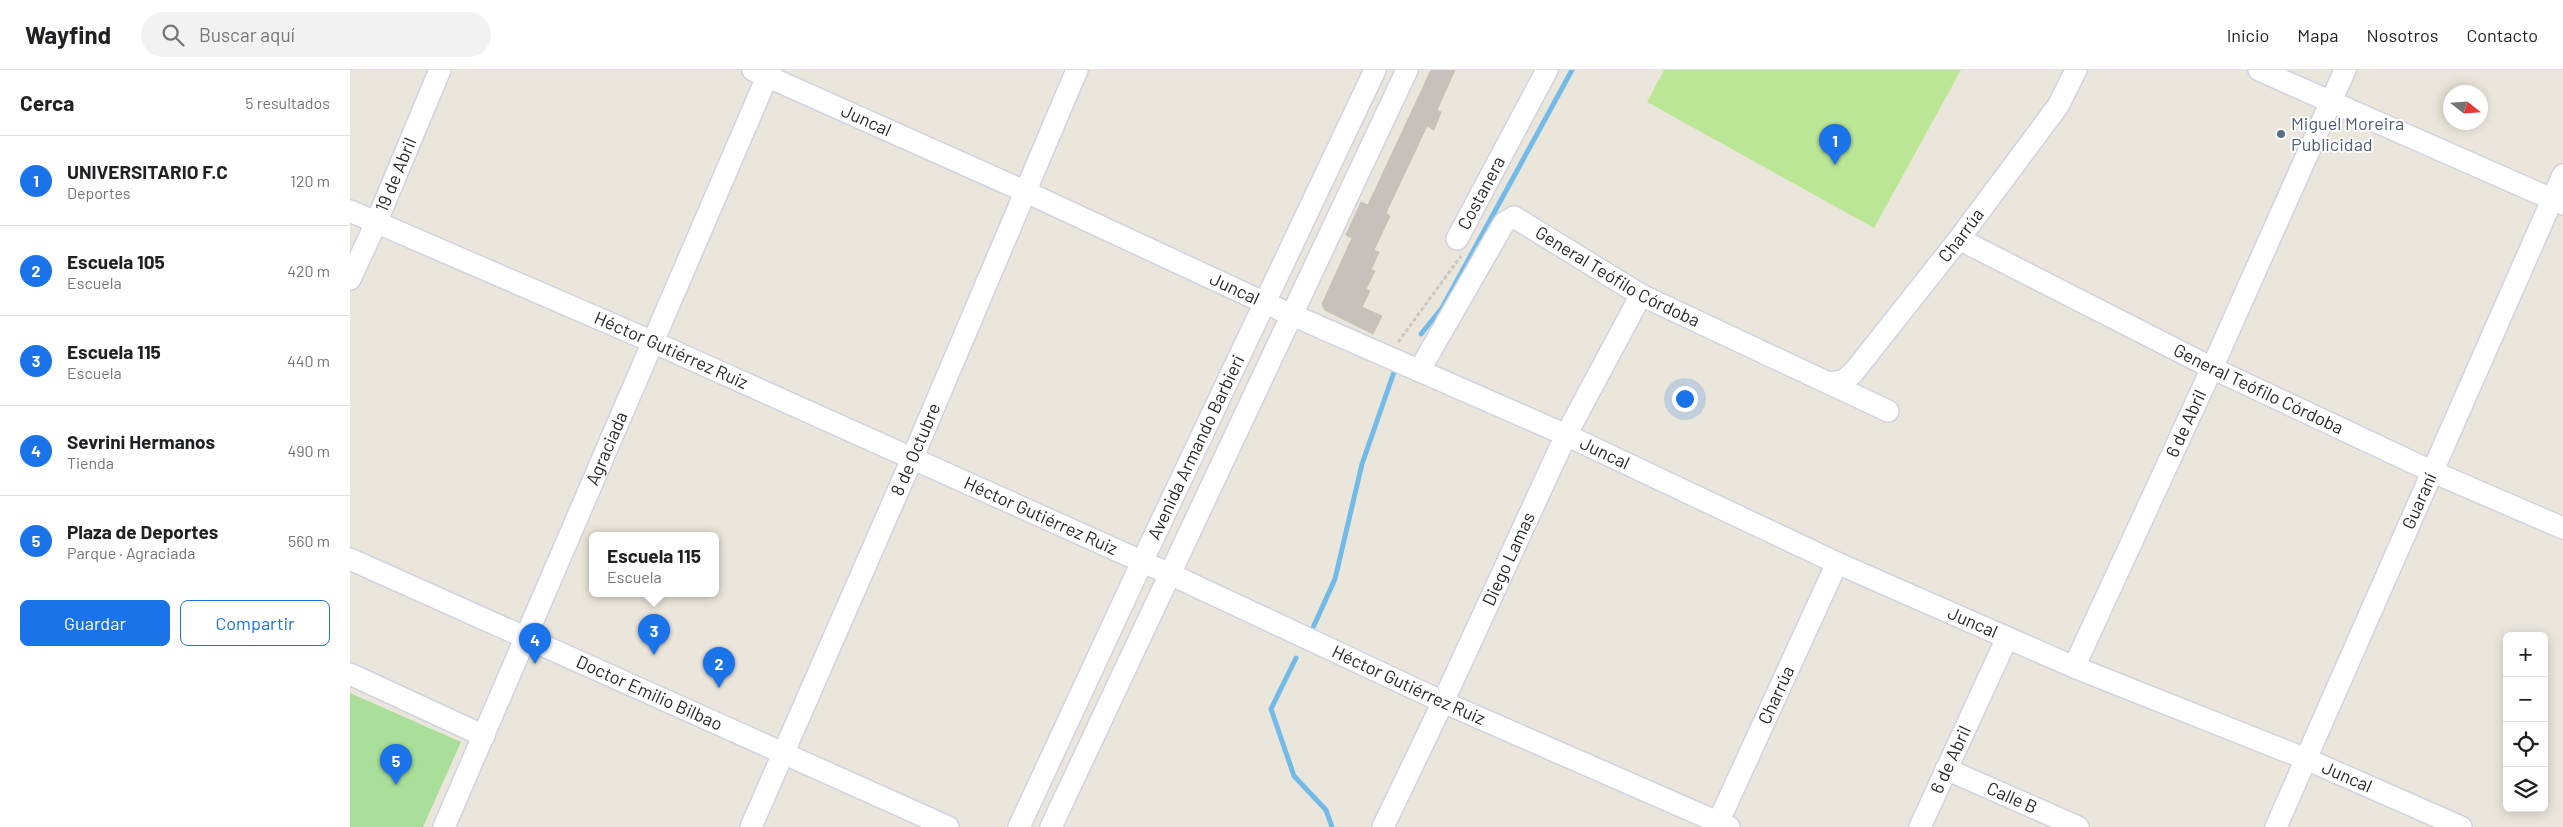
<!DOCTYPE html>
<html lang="es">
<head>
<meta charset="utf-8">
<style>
  body { margin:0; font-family:Barlow,sans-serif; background:#f2f2f2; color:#202124 }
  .controls { position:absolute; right:15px; bottom:15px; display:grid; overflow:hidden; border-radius:8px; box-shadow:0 2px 12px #0003 }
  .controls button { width:45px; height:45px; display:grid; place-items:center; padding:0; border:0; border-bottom:1px solid #e0e0e0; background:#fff; color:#202124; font:25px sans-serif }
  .compass { position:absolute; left:2093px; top:15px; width:45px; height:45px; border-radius:50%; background:#fff; box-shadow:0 2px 12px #0003; rotate:107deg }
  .you { position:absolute; left:1334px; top:328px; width:18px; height:18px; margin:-12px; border:4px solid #fff; border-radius:50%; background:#1a73e8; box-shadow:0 0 0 8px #1a73e833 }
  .badge { display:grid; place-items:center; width:32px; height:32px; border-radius:50%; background:#1a73e8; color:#fff; font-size:16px; font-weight:700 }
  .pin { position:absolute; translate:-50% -41px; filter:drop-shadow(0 1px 2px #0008) }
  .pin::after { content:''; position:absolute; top:26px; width:18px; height:15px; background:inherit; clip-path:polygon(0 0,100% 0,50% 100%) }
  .popup { position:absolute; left:239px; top:462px; width:130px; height:65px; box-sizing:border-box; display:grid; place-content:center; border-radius:8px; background:#fff; filter:drop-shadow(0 1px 4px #0005); font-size:16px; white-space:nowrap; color:#757577 }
  .popup b { font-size:19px; color:#202124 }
  .popup::after { content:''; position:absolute; left:50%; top:100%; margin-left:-10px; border:10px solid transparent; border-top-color:#fff }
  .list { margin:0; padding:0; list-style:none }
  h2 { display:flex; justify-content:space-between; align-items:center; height:65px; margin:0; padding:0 20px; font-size:21px }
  h2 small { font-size:16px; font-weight:400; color:#757577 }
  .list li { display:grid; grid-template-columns:32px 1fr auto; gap:15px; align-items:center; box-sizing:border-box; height:90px; padding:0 20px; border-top:1px solid #e0e0e0 }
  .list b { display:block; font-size:19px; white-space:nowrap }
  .list p { margin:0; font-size:16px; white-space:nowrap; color:#757577 }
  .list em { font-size:16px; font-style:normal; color:#757577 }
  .actions { display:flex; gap:10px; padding:15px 20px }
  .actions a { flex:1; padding:11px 0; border:1px solid #1a73e8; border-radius:8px; text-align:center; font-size:18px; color:#1a73e8 }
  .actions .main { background:#1a73e8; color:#fff }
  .icon { flex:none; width:28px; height:28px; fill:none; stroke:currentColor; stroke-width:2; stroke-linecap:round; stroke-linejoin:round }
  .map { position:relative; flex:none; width:2213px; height:757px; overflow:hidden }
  header { display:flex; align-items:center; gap:30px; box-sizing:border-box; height:70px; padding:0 25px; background:#fff; border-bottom:1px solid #e0e0e0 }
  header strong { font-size:24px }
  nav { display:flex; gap:28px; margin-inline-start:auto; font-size:18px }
  .search { width:350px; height:45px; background:#f2f2f2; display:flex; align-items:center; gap:12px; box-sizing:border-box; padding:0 18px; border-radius:28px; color:#757577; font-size:19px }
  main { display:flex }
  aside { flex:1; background:#fff }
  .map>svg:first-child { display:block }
</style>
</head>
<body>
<header>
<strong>Wayfind</strong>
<div class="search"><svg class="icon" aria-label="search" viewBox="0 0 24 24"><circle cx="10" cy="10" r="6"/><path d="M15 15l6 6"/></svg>Buscar aquí</div>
<nav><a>Inicio</a><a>Mapa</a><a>Nosotros</a><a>Contacto</a></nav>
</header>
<main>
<aside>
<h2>Cerca<small>5 resultados</small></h2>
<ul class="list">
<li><span class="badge">1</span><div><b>UNIVERSITARIO F.C</b><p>Deportes</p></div><em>120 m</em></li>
<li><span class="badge">2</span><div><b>Escuela 105</b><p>Escuela</p></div><em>420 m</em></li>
<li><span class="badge">3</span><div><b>Escuela 115</b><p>Escuela</p></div><em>440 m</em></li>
<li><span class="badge">4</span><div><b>Sevrini Hermanos</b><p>Tienda</p></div><em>490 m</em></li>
<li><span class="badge">5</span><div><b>Plaza de Deportes</b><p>Parque · Agraciada</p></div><em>560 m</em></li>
</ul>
<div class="actions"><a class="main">Guardar</a><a>Compartir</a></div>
</aside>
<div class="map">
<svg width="2213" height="757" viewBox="0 0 2213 757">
  <rect width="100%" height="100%" fill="#ebe6db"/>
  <!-- green -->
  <path fill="#a9df9a" d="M 0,623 L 111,672 L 73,757 L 0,757 Z"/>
  <!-- pitch -->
  <path fill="#bae696" d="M 1314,0 L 1611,0 L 1524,158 L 1297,32 Z"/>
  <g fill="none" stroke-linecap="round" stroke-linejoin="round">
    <!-- stream -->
    <path stroke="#72bbe8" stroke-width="5" d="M 1071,264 L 1092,238 L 1222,0
      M 961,562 L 985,509 L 1012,394 L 1044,302
      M 946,588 L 921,639 L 944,706 L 976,740 L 982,757"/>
  </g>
  <!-- building -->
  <path fill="#c6c2bb" stroke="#c6c2b5" d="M 1081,0 L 1105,0 L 1087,40 L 1091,42 L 1084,60 L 1077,56 L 1036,143 L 1040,146 L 1024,180 L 1029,182 L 1021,200 L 1025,201 L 1016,219 L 1020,221 L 1012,237 L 1032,246 L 1023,264 L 975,240 L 972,234 L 1002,168 L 996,165 L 1011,132 L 1018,135 Z"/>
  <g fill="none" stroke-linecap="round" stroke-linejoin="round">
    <defs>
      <g id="minor">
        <path id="s1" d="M 403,0 L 674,121 L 915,233 L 1216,365 L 1487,493 L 1724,597 L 1956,689 L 2111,757"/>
        <path d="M 1909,0 L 2213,134"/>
        <path id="s2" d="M 0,141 L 303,272 L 822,505 L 1093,632 L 1379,757"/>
        <path id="s3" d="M 1107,169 L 1197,0"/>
        <path id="s4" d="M 1609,169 L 1862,298 L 2083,402 L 2213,458"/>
        <path id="s5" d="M 0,209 L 26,153 L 90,0"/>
        <path id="s6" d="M 1069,301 L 1154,153 L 1164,147 L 1291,225 L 1538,341"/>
        <path id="s7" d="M 1479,313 L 1493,311 L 1503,303 L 1609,169 L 1708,36 L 1726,0"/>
        <path id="s8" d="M 0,489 L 598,757"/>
        <path id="s9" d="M 1724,597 L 1862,298 L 1995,0"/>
        <path d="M 0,604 L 134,666"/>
        <path id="s10" d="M 1596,699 L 1728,757"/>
        <path id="s11" d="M 94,757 L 420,0"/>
        <path id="s12" d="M 401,757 L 562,389 L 727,0"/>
        <path id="s13" d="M 669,757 L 792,492 L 1025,0"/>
        <path d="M 701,757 L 1057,0"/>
        <path id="s14" d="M 1033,757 L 1093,632 L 1216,365 L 1291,225"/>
        <path id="s15" d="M 1366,757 L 1487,493"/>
        <path id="s16" d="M 1570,757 L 1657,568"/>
        <path id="s17" d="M 1926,757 L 2213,105"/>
      </g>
    </defs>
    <!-- minor casing -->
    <use href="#minor" stroke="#d1d2e1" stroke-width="24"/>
    <!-- path -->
    <path stroke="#c7c7c7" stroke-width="3" stroke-dasharray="4 2.5" stroke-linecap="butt" d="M 1048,272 L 1111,186"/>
    <!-- minor -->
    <use href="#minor" stroke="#fff" stroke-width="21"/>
  </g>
  <!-- markers -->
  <circle fill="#5c6f8a" stroke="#fff" stroke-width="2" cx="1931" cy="64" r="5"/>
  <g text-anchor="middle" stroke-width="4" stroke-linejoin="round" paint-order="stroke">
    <!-- street labels -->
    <g font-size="18" fill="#292929" stroke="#fff">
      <text dy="6" stroke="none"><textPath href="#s1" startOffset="124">Juncal</textPath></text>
      <text dy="6" stroke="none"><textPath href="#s5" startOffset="114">19 de Abril</textPath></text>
      <text dy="6" stroke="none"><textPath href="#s3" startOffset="52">Costanera</textPath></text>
      <text dy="6" stroke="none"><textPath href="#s7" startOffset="202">Charrúa</textPath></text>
      <text dy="6" stroke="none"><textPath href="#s6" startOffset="302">General Teófilo Córdoba</textPath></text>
      <text dy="6" stroke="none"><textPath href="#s1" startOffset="529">Juncal</textPath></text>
      <text dy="6" stroke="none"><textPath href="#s2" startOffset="350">Héctor Gutiérrez Ruiz</textPath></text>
      <text dy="6" stroke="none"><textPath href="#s4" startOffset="335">General Teófilo Córdoba</textPath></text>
      <text dy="6" stroke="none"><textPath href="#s9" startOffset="268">6 de Abril</textPath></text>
      <text dy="6" stroke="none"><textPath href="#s11" startOffset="412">Agraciada</textPath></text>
      <text dy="6" stroke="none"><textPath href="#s13" startOffset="419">Avenida Armando Barbieri</textPath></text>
      <text dy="6" stroke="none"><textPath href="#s12" startOffset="412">8 de Octubre</textPath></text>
      <text dy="6" stroke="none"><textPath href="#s1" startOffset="934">Juncal</textPath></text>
      <text dy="6" stroke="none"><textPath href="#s17" startOffset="356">Guaraní</textPath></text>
      <text dy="6" stroke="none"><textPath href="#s2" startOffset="755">Héctor Gutiérrez Ruiz</textPath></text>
      <text dy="6" stroke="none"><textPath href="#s14" startOffset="296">Diego Lamas</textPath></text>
      <text dy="6" stroke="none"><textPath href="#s1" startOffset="1339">Juncal</textPath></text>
      <text dy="6" stroke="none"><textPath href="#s2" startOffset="1160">Héctor Gutiérrez Ruiz</textPath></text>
      <text dy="6" stroke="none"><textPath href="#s8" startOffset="328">Doctor Emilio Bilbao</textPath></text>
      <text dy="6" stroke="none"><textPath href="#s15" startOffset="145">Charrúa</textPath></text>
      <text dy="6" stroke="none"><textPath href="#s16" startOffset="74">6 de Abril</textPath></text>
      <text dy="6" stroke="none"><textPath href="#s1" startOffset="1744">Juncal</textPath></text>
      <text dy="6" stroke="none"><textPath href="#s10" startOffset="72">Calle B</textPath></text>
    </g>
    <!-- service labels -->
    <g font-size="18" fill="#4e5e75" stroke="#fff" text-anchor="start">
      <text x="1941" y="60">Miguel Moreira<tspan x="1941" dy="21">Publicidad</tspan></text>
    </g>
  </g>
</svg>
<div class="controls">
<button>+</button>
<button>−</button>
<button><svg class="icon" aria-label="locate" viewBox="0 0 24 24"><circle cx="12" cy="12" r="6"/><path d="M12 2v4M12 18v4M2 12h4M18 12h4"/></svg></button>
<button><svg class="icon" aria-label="layers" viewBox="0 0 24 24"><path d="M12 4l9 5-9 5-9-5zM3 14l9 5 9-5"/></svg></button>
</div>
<svg class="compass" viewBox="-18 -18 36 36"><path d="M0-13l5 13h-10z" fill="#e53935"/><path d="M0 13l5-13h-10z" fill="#757577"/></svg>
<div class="you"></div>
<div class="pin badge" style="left:1485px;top:95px">1</div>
<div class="pin badge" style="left:369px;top:618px">2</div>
<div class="pin badge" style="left:304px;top:585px">3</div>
<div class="popup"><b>Escuela 115</b>Escuela</div>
<div class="pin badge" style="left:185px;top:594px">4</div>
<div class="pin badge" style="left:46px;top:715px">5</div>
</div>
</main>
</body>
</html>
